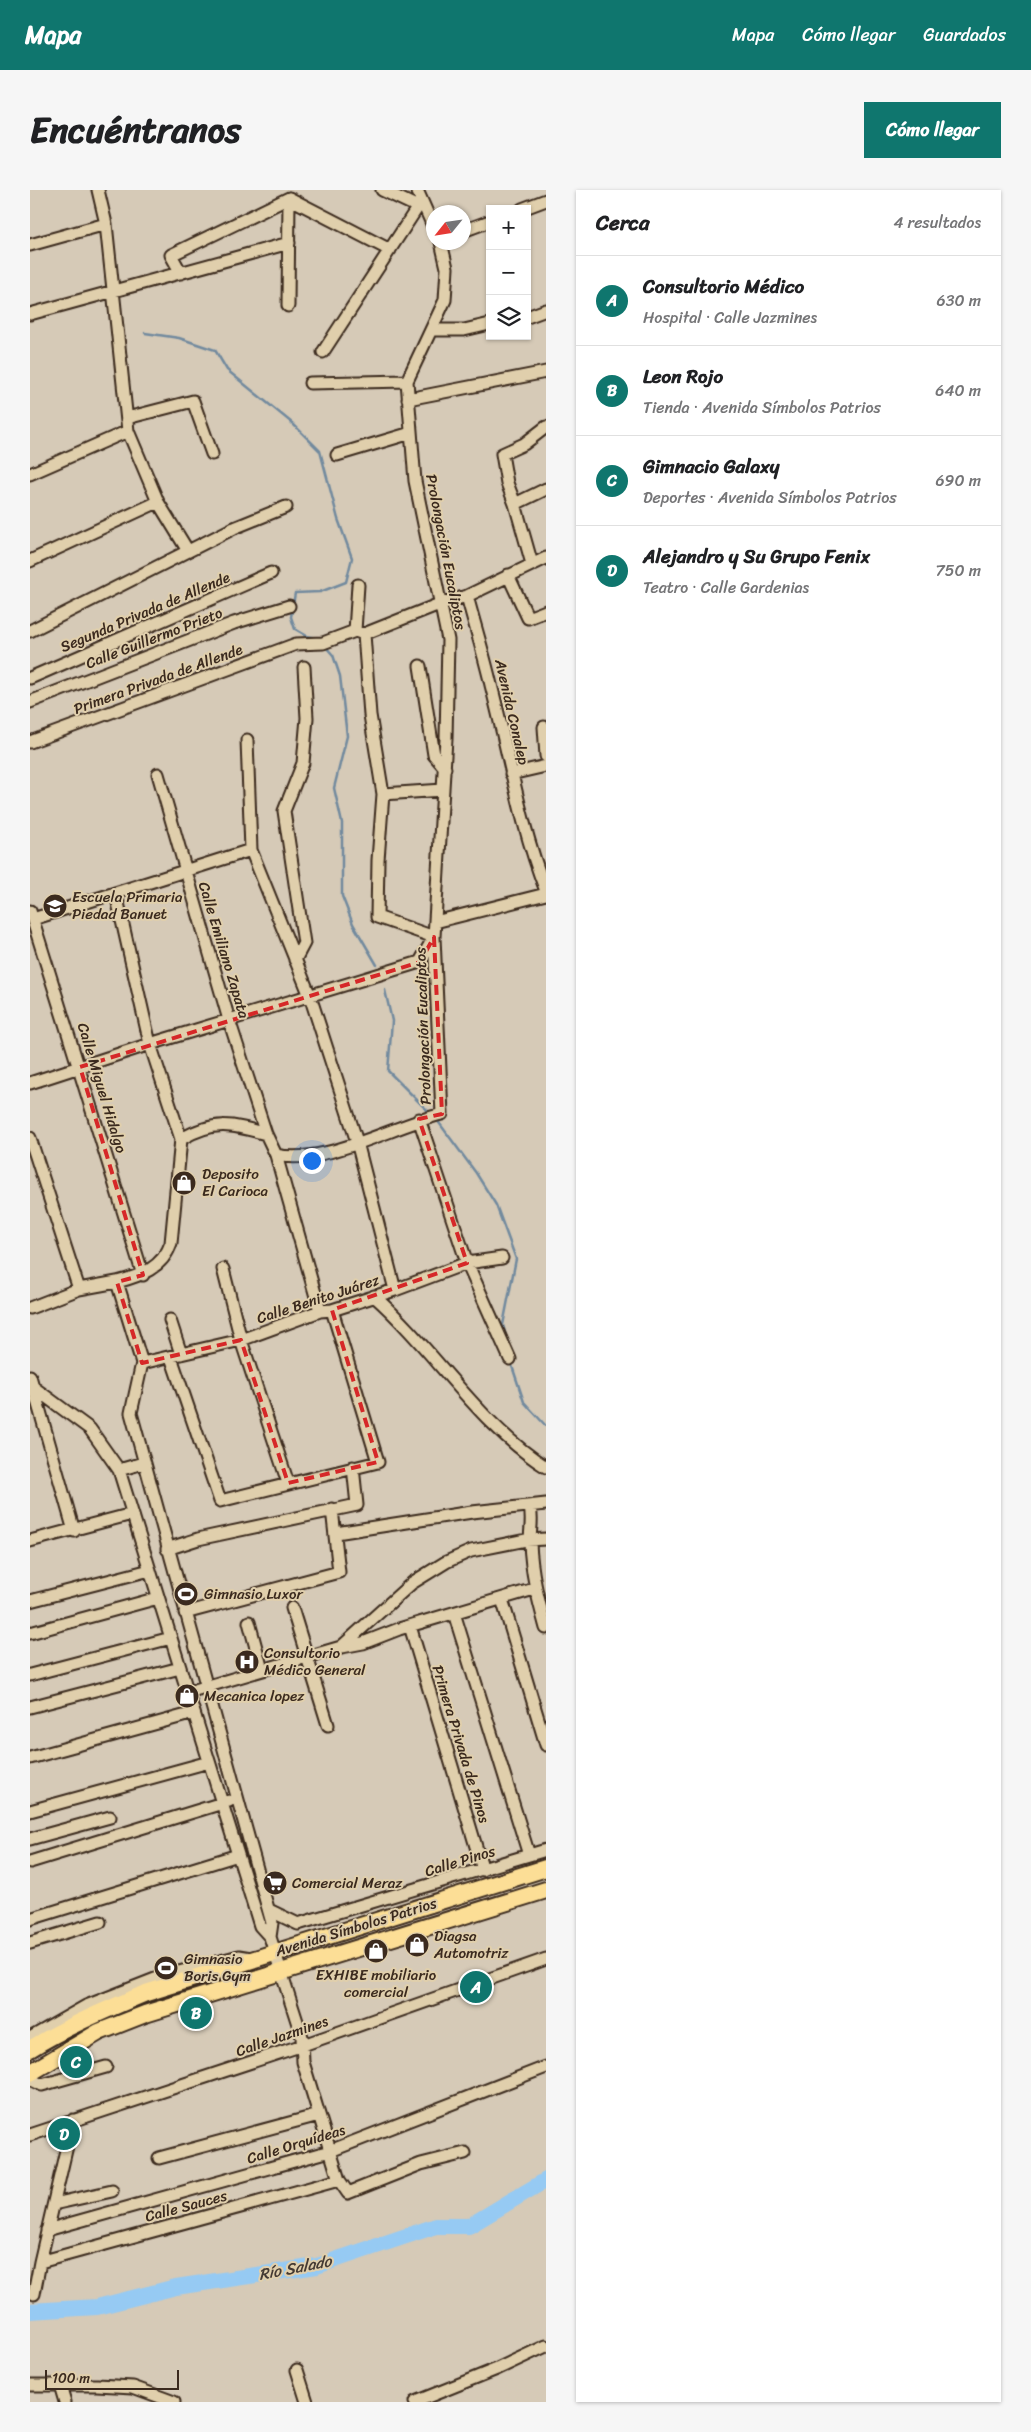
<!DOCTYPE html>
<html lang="es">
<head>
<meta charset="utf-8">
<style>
  body { margin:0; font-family:Sriracha,sans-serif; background:#f6f6f6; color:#202124 }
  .controls { position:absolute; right:15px; top:15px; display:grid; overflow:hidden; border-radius:0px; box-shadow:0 1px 4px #0004 }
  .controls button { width:45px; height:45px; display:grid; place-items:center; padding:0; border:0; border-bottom:1px solid #e0e0e0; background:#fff; color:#202124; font:25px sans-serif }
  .compass { position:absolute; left:396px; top:15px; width:45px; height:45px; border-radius:50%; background:#fff; box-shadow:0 1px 4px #0004; rotate:240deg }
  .scale { position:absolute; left:15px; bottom:12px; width:134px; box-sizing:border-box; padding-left:5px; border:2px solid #3b2a1e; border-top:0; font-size:14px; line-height:18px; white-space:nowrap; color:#3b2a1e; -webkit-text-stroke:4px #e0cfac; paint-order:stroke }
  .you { position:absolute; left:281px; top:970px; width:18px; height:18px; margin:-12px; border:4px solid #fff; border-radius:50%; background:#1a73e8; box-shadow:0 0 0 8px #1a73e833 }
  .badge { display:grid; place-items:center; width:32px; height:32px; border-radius:50%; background:#0f766e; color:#fff; font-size:16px; font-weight:700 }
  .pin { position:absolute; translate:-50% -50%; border:2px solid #fff; box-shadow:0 1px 5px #0006 }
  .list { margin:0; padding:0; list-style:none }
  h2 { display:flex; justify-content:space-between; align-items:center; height:65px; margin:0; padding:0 20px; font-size:21px }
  h2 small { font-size:16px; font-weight:400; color:#757577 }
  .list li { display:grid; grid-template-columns:32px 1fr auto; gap:15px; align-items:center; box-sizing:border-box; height:90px; padding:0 20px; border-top:1px solid #e0e0e0 }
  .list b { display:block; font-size:19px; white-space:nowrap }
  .list p { margin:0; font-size:16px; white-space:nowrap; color:#757577 }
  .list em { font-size:16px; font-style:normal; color:#757577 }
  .icon { flex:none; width:28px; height:28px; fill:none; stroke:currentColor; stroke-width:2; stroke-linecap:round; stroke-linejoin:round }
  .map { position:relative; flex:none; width:516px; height:2212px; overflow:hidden; border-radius:0px }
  header { display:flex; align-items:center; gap:30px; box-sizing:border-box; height:70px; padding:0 25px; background:#0f766e; color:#fff }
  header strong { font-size:24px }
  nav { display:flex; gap:28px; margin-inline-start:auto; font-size:18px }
  .intro { display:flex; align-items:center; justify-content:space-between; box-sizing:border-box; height:120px; padding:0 30px }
  h1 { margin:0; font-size:35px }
  .button { padding:12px 22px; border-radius:0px; background:#0f766e; color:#fff; font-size:18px; font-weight:700 }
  main { display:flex; gap:30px; padding:0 30px }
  aside { flex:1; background:#fff; border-radius:0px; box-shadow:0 1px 4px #0004 }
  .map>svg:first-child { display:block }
</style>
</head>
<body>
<header>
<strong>Mapa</strong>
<nav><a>Mapa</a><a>Cómo llegar</a><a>Guardados</a></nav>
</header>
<div class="intro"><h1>Encuéntranos</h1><a class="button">Cómo llegar</a></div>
<main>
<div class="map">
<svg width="516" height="2212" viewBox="0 0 516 2212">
  <rect width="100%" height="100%" fill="#d6cab7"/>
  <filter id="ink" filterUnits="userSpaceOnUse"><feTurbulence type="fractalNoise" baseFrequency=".02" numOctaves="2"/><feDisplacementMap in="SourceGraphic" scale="10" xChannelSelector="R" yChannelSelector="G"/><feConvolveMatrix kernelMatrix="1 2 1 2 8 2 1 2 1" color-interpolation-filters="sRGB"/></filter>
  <g filter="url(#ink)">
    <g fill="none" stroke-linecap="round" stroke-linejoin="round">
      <!-- stream -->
      <path stroke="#728a9e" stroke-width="2.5" d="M 115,143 L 149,148 L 185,160 L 197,180 L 262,233 L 290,261 L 308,329 L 322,368 L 316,392 L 290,402 L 265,403 L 261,427 L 265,439 L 277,446 L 288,448
        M 295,456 L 303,465 L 310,486 L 317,546 L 304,598 L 312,633 L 312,706 L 323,734 L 347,775
        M 355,800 L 362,831 L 358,881 L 400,923
        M 407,930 L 446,983 L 466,1015 L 486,1069 L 473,1135 L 476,1146
        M 481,1173 L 494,1212 L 516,1236"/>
      <!-- river -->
      <path stroke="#96caf3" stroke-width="16" d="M 0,2121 L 67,2117 L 146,2097 L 287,2076 L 406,2036 L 439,2036 L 516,1990"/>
      <defs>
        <path id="minor" d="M 68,0 L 76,34 L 98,241 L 128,312 L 158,361
          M 352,0 L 388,17
          M 387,0 L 403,36
          M 259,8 L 360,60
          M 492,19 L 516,10
          M 433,41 L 460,31
          M 0,55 L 76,34
          M 151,83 L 141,65 L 259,8
          M 258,116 L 259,8
          M 0,124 L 259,53
          M 497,127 L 516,120
          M 401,140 L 434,140 L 460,134
          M 293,162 L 391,12
          M 280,193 L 377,191
          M 378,209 L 516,182
          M 97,228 L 163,211 L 182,264
          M 307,265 L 381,243
          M 0,284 L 98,241
          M 485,314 L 516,299
          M 0,371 L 128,312
          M 502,374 L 485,314 L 477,293 L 472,264 L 494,254 L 516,237
          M 478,385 L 498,428 L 516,421
          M 437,406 C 445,436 454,465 461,495 C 479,564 490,635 516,701
          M 0,441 L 204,338 L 256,317
          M 325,441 L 328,395
          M 390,476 L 404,565 L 415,578
          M 0,488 L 241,383
          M 0,512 L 204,433 L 259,416
          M 514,537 L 516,566
          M 217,550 L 221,660 L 280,806 L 327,952 L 365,1100
          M 0,552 L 266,454 L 293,453 L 325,441 L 334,444 L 412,413 L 437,406 L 516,368
          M 128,584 L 199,830 L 236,944
          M 481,584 L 516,576
          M 353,604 L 413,600
          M 86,704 L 120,854 L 151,949
          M 0,721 L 113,1085
          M 3,729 L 221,660
          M 405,732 L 516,704
          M 265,770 L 274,753 L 254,621 L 273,573 L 277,528 L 274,477
          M 0,893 L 120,854 L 390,772 L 404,747 L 416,549 L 418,450 L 385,291 L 377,191 L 415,110 L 417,78 L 411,52
          M 389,929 L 437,1073 L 480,1169
          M 0,948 L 49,1099
          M 246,965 L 290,1121
          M 193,1079 L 211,1150 L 258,1293
          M 87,1092 C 110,1086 133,1078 141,1053 L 151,949 C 184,930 201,934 236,944 L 246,965 C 294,976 362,936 412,924 L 404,747 L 347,727 L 348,670 L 353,604 L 340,525 L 334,444
          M 344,1106 C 404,1159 449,1235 516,1277
          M 0,1118 L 49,1099 L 87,1092 L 112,1173 L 101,1223 L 242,1733 L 240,1747
          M 140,1130 L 151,1164
          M 141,1167 L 190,1311 L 348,1272 L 302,1120
          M 112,1173 L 211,1150 L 290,1121 L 302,1120 L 365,1100 L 437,1073 L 472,1068
          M 0,1186 L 44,1341
          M 3,1197 L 60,1239 L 89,1280 L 230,1736 L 240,1747 L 272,1847 L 273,1872 L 309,1990 L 318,2003 L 391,1974 L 435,1963
          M 89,1280 L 113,1273
          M 500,1317 C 503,1330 500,1339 500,1352 C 501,1382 508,1409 516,1438
          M 306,1343 L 442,1322 L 516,1314
          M 0,1351 L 102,1324
          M 137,1359 L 168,1349 L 327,1315 L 323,1277
          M 472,1409 L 516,1555
          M 0,1411 L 120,1380
          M 262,1418 L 298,1535
          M 155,1423 L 309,1382 L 302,1319
          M 424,1423 L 499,1665
          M 219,1432 L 232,1480
          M 380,1436 L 453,1680
          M 0,1443 L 128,1408
          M 312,1457 L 333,1453 L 369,1439 L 504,1399
          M 0,1485 L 141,1448
          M 158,1502 L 311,1457 L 382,1393 L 416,1372 L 441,1361 L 496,1350 L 516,1349
          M 0,1517 L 150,1478
          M 0,1568 L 164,1523
          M 0,1621 L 179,1572
          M 0,1649 L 80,1627
          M 0,1672 L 199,1611
          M 239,1720 L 268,1734 L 516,1660
          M 0,1729 L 208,1665
          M 0,1753 L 70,1732
          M 60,1826 L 56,1816 L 130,1787 L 209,1766 L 221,1768
          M 0,1848 L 56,1816
          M 0,1889 L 12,1895 L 76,1877
          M 0,1945 L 273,1855 L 516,1769
          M 129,1968 L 289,1925
          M 24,2014 L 82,2001
          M 17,2040 L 300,1961 L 516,1877
          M 10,2072 L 309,1990
          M 4,2104 L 10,2072 L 43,1930
          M 267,2180 L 277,2212
          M 0,2195 L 67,2195 L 103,2197 L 144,2212
          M 30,2195 L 35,2212
          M 385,2212 L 467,2179 L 516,2156"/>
        <path id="highway" d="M 0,1859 C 37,1836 76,1820 116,1803 L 516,1678
          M 0,1883 L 69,1842 L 115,1824 L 516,1700"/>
      </defs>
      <!-- minor casing -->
      <use href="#minor" stroke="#3b2a1e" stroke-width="15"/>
      <!-- highway casing -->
      <use href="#highway" stroke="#3b2a1e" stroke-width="20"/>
      <!-- minor -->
      <use href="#minor" stroke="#e0cfac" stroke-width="11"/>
      <!-- highway -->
      <use href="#highway" stroke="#fcde96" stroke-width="16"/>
    </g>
  </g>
  <!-- marked area -->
  <path fill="none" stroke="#d62828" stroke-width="4" stroke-dasharray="10 6" stroke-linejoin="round" d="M 404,747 L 412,924 L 389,929 L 437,1073 L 302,1120 L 348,1272 L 258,1293 L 211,1150 L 112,1173 L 87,1092 L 113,1085 L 50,877 L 390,772 Z"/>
  <!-- icons -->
  <defs>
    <symbol id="school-disc" viewBox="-11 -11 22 22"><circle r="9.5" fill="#3b2a1e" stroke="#e0cfac"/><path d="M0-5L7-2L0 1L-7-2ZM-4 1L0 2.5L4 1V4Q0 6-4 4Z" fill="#fff"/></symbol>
    <symbol id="shop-disc" viewBox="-11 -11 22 22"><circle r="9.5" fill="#3b2a1e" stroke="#e0cfac"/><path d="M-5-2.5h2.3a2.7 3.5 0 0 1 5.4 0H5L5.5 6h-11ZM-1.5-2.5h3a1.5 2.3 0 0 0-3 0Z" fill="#fff"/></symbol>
    <symbol id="stadium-disc" viewBox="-11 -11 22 22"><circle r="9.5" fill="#3b2a1e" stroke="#e0cfac"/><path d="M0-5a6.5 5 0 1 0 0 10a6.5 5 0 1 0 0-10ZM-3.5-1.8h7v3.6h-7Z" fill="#fff"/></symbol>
    <symbol id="hospital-disc" viewBox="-11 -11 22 22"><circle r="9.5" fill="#3b2a1e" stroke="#e0cfac"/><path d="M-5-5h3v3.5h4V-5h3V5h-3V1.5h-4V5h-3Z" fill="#fff"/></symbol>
    <symbol id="supermarket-disc" viewBox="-11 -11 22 22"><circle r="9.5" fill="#3b2a1e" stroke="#e0cfac"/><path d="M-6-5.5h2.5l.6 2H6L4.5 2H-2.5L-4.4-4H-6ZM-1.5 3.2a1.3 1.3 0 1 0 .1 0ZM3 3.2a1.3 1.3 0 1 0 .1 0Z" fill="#fff"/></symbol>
  </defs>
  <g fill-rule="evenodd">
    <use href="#school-disc" x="11" y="702" width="28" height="28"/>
    <use href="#shop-disc" x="140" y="979" width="28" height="28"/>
    <use href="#stadium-disc" x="142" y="1390" width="28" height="28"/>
    <use href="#hospital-disc" x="203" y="1458" width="28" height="28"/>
    <use href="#shop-disc" x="143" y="1492" width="28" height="28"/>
    <use href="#supermarket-disc" x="231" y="1679" width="28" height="28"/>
    <use href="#shop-disc" x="373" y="1741" width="28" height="28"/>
    <use href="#shop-disc" x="332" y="1747" width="28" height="28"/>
    <use href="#stadium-disc" x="122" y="1764" width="28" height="28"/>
  </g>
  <g text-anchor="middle" stroke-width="4" stroke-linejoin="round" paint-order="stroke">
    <!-- street labels -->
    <g font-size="15" fill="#3b2a1e" stroke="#e0cfac">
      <text transform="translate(416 362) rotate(79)" y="5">Prolongación Eucaliptos</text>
      <text transform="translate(115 422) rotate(-23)" y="5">Segunda Privada de Allende</text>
      <text transform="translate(124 448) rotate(-21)" y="5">Calle Guillermo Prieto</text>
      <text transform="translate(128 489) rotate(-20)" y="5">Primera Privada de Allende</text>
      <text transform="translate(482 522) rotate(77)" y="5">Avenida Conalep</text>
      <text transform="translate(194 760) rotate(73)" y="5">Calle Emiliano Zapata</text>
      <text transform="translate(393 836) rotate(-92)" y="5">Prolongación Eucaliptos</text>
      <text transform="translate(72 898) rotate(73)" y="5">Calle Miguel Hidalgo</text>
      <text transform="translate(288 1109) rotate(-18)" y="5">Calle Benito Juárez</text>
      <text transform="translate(431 1554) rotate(73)" y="5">Primera Privada de Pinos</text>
      <text transform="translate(430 1671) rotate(-17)" y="5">Calle Pinos</text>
      <text transform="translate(326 1737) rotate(-17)" y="5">Avenida Símbolos Patrios</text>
      <text transform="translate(252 1846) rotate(-19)" y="5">Calle Jazmines</text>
      <text transform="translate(266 1954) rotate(-17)" y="5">Calle Orquídeas</text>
      <text transform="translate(156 2016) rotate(-15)" y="5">Calle Sauces</text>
    </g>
    <!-- poi labels -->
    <g font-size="15" fill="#3b2a1e" stroke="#e0cfac" text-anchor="start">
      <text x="42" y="712">Escuela Primaria<tspan x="42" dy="17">Piedad Banuet</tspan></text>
      <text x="172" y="989">Deposito<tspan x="172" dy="17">El Carioca</tspan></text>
      <text x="174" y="1409">Gimnasio Luxor</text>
      <text x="234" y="1468">Consultorio<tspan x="234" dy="17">Médico General</tspan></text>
      <text x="174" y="1511">Mecanica lopez</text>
      <text x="262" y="1698">Comercial Meraz</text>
      <text x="404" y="1751">Diagsa<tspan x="404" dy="17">Automotriz</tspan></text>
      <text x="154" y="1774">Gimnasio<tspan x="154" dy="17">Boris Gym</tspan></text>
      <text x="346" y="1790" text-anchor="middle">EXHIBE mobiliario<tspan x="346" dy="17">comercial</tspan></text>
    </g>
    <!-- water labels -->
    <g font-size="16" font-style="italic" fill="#443a33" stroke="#e0cfac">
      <text transform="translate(265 2077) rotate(-11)" y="6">Río Salado</text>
    </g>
  </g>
</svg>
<div class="controls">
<button>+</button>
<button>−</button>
<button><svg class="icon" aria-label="layers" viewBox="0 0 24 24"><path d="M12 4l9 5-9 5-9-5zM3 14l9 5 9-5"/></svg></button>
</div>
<svg class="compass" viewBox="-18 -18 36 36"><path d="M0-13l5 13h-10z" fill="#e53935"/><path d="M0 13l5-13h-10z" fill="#757577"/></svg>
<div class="scale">100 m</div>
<div class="you"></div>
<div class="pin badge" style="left:446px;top:1797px">A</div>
<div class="pin badge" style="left:166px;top:1823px">B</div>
<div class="pin badge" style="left:46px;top:1872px">C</div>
<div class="pin badge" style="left:34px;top:1944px">D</div>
</div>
<aside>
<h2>Cerca<small>4 resultados</small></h2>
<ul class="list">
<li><span class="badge">A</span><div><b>Consultorio Médico</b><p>Hospital · Calle Jazmines</p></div><em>630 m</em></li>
<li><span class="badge">B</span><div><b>Leon Rojo</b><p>Tienda · Avenida Símbolos Patrios</p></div><em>640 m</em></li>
<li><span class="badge">C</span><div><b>Gimnacio Galaxy</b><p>Deportes · Avenida Símbolos Patrios</p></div><em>690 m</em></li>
<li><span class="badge">D</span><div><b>Alejandro y Su Grupo Fenix</b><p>Teatro · Calle Gardenias</p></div><em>750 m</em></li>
</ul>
</aside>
</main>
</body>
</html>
